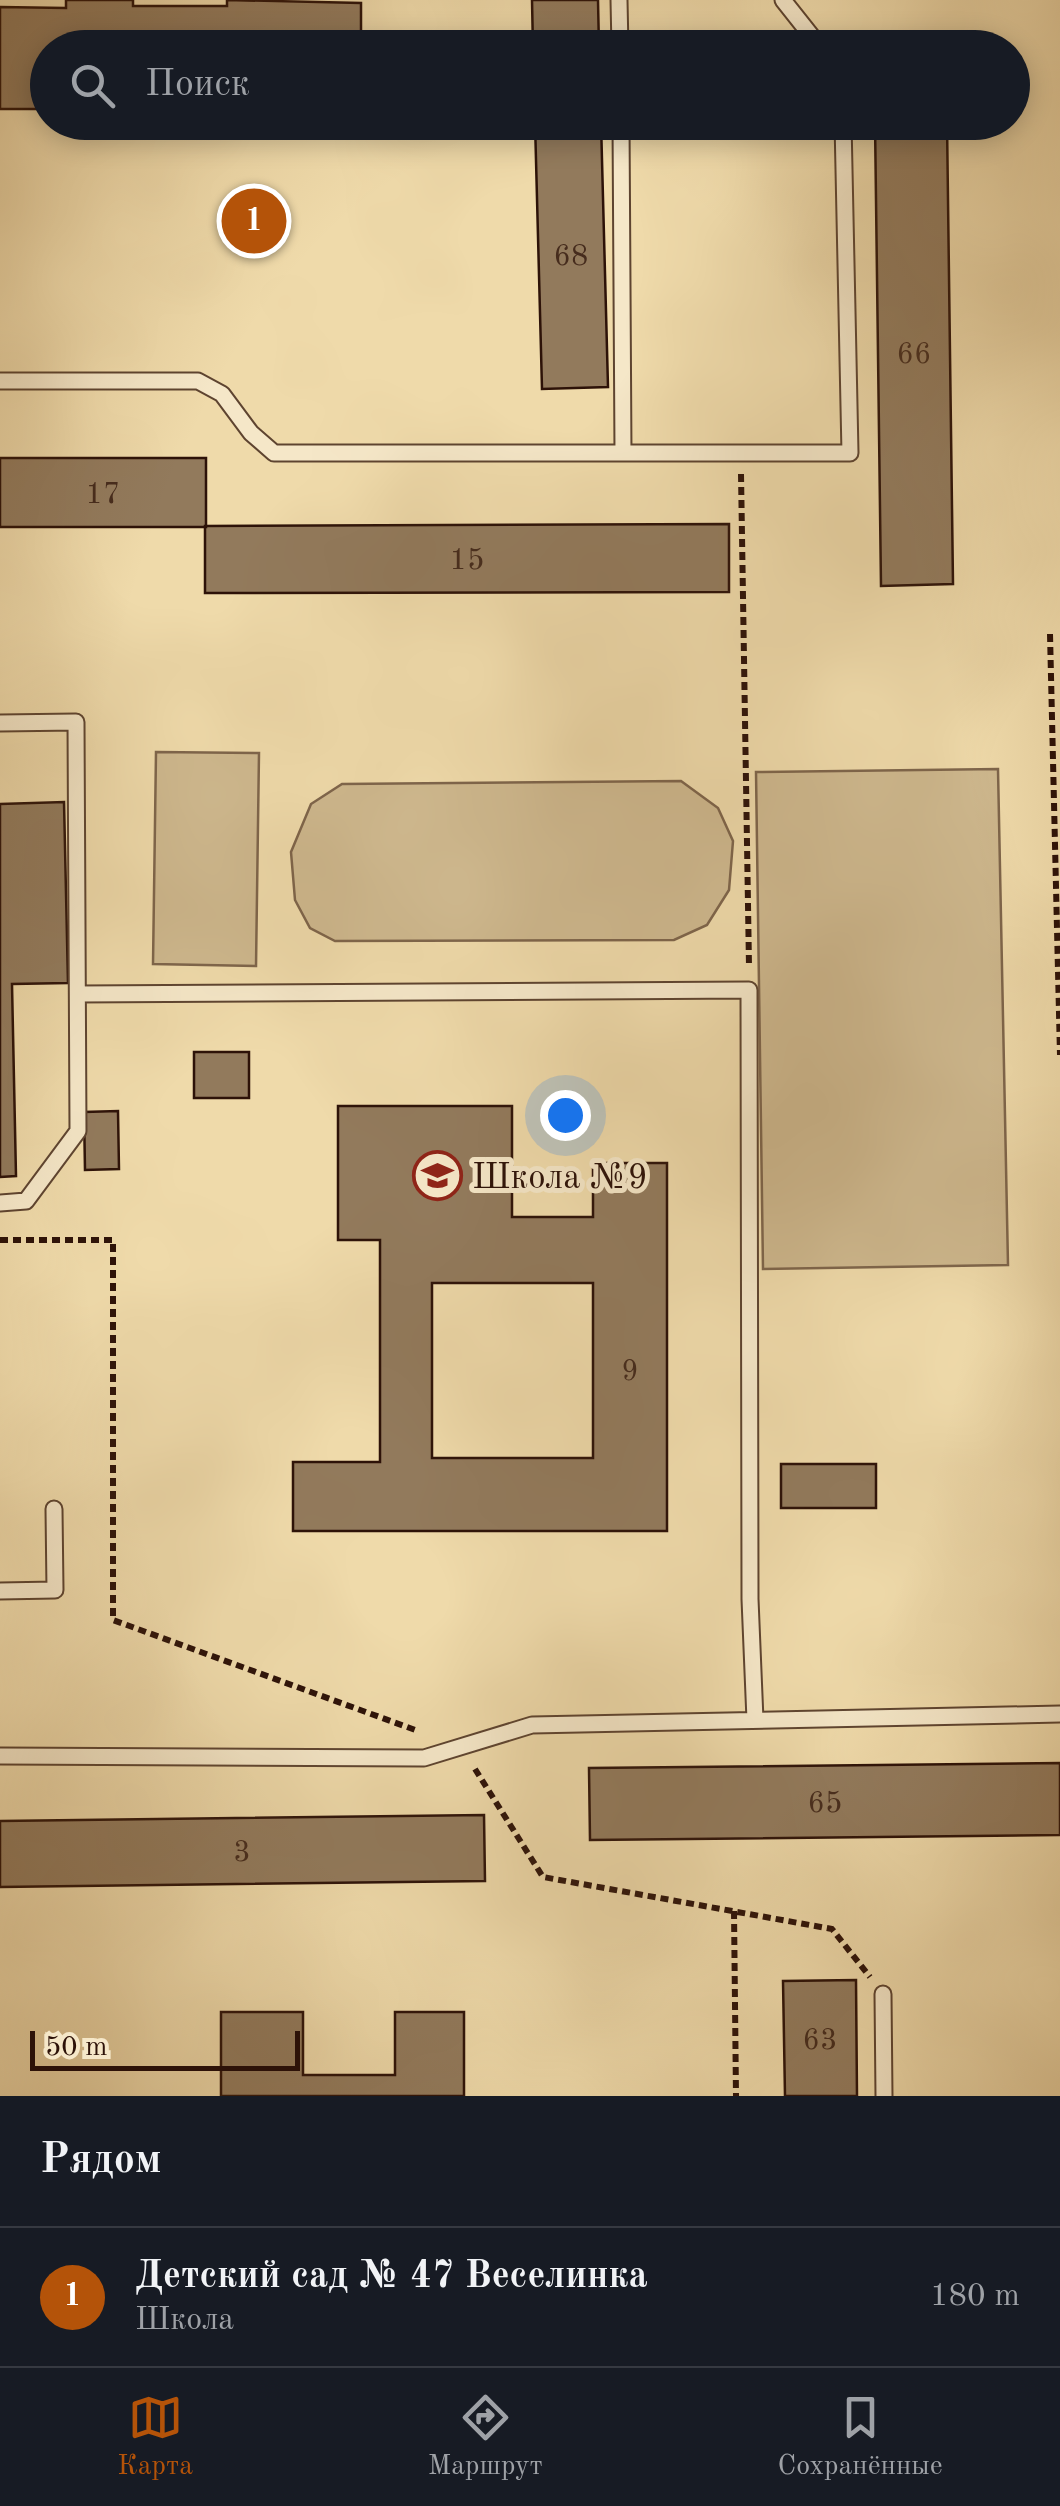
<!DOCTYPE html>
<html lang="ru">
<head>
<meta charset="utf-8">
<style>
  body { margin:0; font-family:"Old Standard TT",serif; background:#242831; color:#f1f3f6 }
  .scale { position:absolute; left:30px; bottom:25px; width:270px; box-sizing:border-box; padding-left:10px; border:5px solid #2d1208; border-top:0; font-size:28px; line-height:35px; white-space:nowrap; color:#2d1208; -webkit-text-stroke:8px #f5e7c8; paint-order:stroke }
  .you { position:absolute; left:565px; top:1115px; width:35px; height:35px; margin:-25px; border:8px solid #fff; border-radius:50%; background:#1a73e8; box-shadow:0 0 0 15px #1a73e833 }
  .badge { display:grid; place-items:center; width:65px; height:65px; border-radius:50%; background:#b45309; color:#fff; font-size:32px; font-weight:700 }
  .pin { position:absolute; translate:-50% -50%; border:5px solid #fff; box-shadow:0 2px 10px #0006 }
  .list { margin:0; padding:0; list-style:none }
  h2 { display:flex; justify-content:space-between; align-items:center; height:130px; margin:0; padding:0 40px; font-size:42px }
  h2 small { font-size:32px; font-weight:400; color:#9ea1a6 }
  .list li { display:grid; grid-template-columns:65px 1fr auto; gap:30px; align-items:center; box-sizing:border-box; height:140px; padding:0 40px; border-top:2px solid #363941 }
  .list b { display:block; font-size:38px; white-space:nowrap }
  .list p { margin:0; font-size:32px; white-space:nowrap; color:#9ea1a6 }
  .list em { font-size:32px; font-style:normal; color:#9ea1a6 }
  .icon { flex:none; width:55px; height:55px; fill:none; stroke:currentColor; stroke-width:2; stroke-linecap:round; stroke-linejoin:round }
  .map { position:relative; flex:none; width:1060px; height:2096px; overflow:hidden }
  .search { position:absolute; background:#171b24; box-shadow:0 5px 25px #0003; left:30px; right:30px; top:30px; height:110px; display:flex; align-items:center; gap:25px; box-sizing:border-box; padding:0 35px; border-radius:55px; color:#9ea1a6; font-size:38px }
  .sheet { height:270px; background:#171b24 }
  nav { display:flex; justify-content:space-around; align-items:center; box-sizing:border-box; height:140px; border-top:2px solid #363941; background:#171b24; font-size:28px; color:#9ea1a6 }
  nav a { display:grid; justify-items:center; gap:5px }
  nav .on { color:#b45309 }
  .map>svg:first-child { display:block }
</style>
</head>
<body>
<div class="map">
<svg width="1060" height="2096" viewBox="0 0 1060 2096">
  <rect width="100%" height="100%" fill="#efdaaa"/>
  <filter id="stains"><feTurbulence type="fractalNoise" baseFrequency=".002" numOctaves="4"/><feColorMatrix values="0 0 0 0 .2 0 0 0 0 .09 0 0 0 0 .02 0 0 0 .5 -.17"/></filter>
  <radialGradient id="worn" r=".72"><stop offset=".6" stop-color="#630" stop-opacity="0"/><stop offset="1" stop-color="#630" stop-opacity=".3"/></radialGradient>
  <!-- green -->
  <path fill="#ceb88e" stroke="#7e654b" stroke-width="2.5" d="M 156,752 L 259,753 L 256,966 L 153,964 Z
    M 998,769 L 1008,1265 L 763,1269 L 756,772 Z
    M 681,781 L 718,808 L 733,841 L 729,890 L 707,925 L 674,940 L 335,941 L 310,928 L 295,900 L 291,852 L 311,804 L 342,784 Z"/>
  <!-- building -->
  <path fill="#927a5c" stroke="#2d1208" stroke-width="2.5" fill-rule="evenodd" d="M 66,0 L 133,0 L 133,6 L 227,6 L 227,0 L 361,3 L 361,48 L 214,45 L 214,48 L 144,48 L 144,45 L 70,44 L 70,48 L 48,48 L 48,109 L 0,109 L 0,7 L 66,8 Z
    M 532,0 L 598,0 L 599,48 L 533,48 Z
    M 535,122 L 601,122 L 608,387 L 542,389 Z
    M 875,122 L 947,122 L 953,584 L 881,586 Z
    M 0,458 L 206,458 L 206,527 L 0,527 Z
    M 729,524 L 729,592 L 205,593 L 205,526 Z
    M 64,802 L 68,983 L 12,984 L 16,1176 L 0,1177 L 0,804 Z
    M 194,1052 L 249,1052 L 249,1098 L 194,1098 Z
    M 338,1106 L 512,1106 L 512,1217 L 593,1217 L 593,1163 L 667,1163 L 667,1531 L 293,1531 L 293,1462 L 380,1462 L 380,1240 L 338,1240 ZM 432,1283 L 593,1283 L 593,1458 L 432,1458 Z
    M 118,1111 L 119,1169 L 85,1170 L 84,1112 Z
    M 781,1464 L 876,1464 L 876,1508 L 781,1508 Z
    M 1060,1763 L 1060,1835 L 590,1840 L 589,1768 Z
    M 484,1815 L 485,1881 L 0,1887 L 0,1821 Z
    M 856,1980 L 857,2096 L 785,2096 L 783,1981 Z
    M 221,2012 L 303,2012 L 303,2075 L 395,2075 L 395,2012 L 464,2012 L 464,2096 L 221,2096 Z"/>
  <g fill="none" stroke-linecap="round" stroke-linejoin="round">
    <defs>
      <path id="lane" d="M 619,0 L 620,48
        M 783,0 L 821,48
        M 621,122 L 623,453
        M 0,381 L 198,381 L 222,394 L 251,433 L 274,453 L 850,453 L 843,122
        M 0,723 L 76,722 L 78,1131 L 26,1201 L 0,1203
        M 78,994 L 749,990 L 750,1599 L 755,1720
        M 0,1591 L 55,1590 L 54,1509
        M 0,1756 L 424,1758 L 532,1725 L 1060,1714
        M 883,1994 L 884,2096"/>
    </defs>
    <!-- lane casing -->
    <use href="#lane" stroke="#5e4430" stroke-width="19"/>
    <!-- path -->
    <path stroke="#2d1208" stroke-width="6" stroke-dasharray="8 5" stroke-linecap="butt" d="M 741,474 L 749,966
      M 1050,634 L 1060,1055
      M 0,1240 L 113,1240 L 113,1620 L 418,1731
      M 475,1769 L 543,1877 L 832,1929 L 870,1977
      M 734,1911 L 736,2096"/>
    <!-- lane -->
    <use href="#lane" stroke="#f5e7c8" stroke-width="15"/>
  </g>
  <!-- icons -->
  <defs>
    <symbol id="school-ring" viewBox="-11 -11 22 22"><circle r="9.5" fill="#f5e7c8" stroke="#8f2418" stroke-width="1.5"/><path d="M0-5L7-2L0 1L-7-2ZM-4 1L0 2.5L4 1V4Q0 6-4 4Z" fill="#8f2418"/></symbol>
  </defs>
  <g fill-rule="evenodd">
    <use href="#school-ring" x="410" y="1148" width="55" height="55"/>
  </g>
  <g text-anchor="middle" stroke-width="10" stroke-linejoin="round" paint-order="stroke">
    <!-- number labels -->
    <g font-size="30" fill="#462c1d">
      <text x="571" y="265">68</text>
      <text x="914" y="363">66</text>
      <text x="103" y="503">17</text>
      <text x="467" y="569">15</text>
      <text x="630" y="1380">9</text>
      <text x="825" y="1812">65</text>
      <text x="242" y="1861">3</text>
      <text x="820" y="2049">63</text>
    </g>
    <!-- poi labels -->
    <g font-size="35" fill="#2d1208" stroke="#f5e7c8" text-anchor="start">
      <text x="472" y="1188">Школа №9</text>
    </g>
  </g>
  <rect width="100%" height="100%" filter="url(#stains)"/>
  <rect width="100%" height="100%" fill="url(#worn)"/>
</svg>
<div class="scale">50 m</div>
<div class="you"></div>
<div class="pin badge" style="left:254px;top:221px">1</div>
<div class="search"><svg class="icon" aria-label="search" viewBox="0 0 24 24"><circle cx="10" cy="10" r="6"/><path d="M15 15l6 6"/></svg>Поиск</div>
</div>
<section class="sheet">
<h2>Рядом<small></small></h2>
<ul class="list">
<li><span class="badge">1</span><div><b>Детский сад № 47 Веселинка</b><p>Школа</p></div><em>180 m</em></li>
</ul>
</section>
<nav>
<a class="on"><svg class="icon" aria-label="map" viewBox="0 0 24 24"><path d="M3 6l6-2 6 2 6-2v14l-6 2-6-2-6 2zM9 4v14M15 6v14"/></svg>Карта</a>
<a><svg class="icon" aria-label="directions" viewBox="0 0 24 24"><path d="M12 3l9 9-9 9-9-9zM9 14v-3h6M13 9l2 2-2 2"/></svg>Маршрут</a>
<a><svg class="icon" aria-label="saved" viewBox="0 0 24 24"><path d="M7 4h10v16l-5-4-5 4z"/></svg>Сохранённые</a>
</nav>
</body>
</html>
